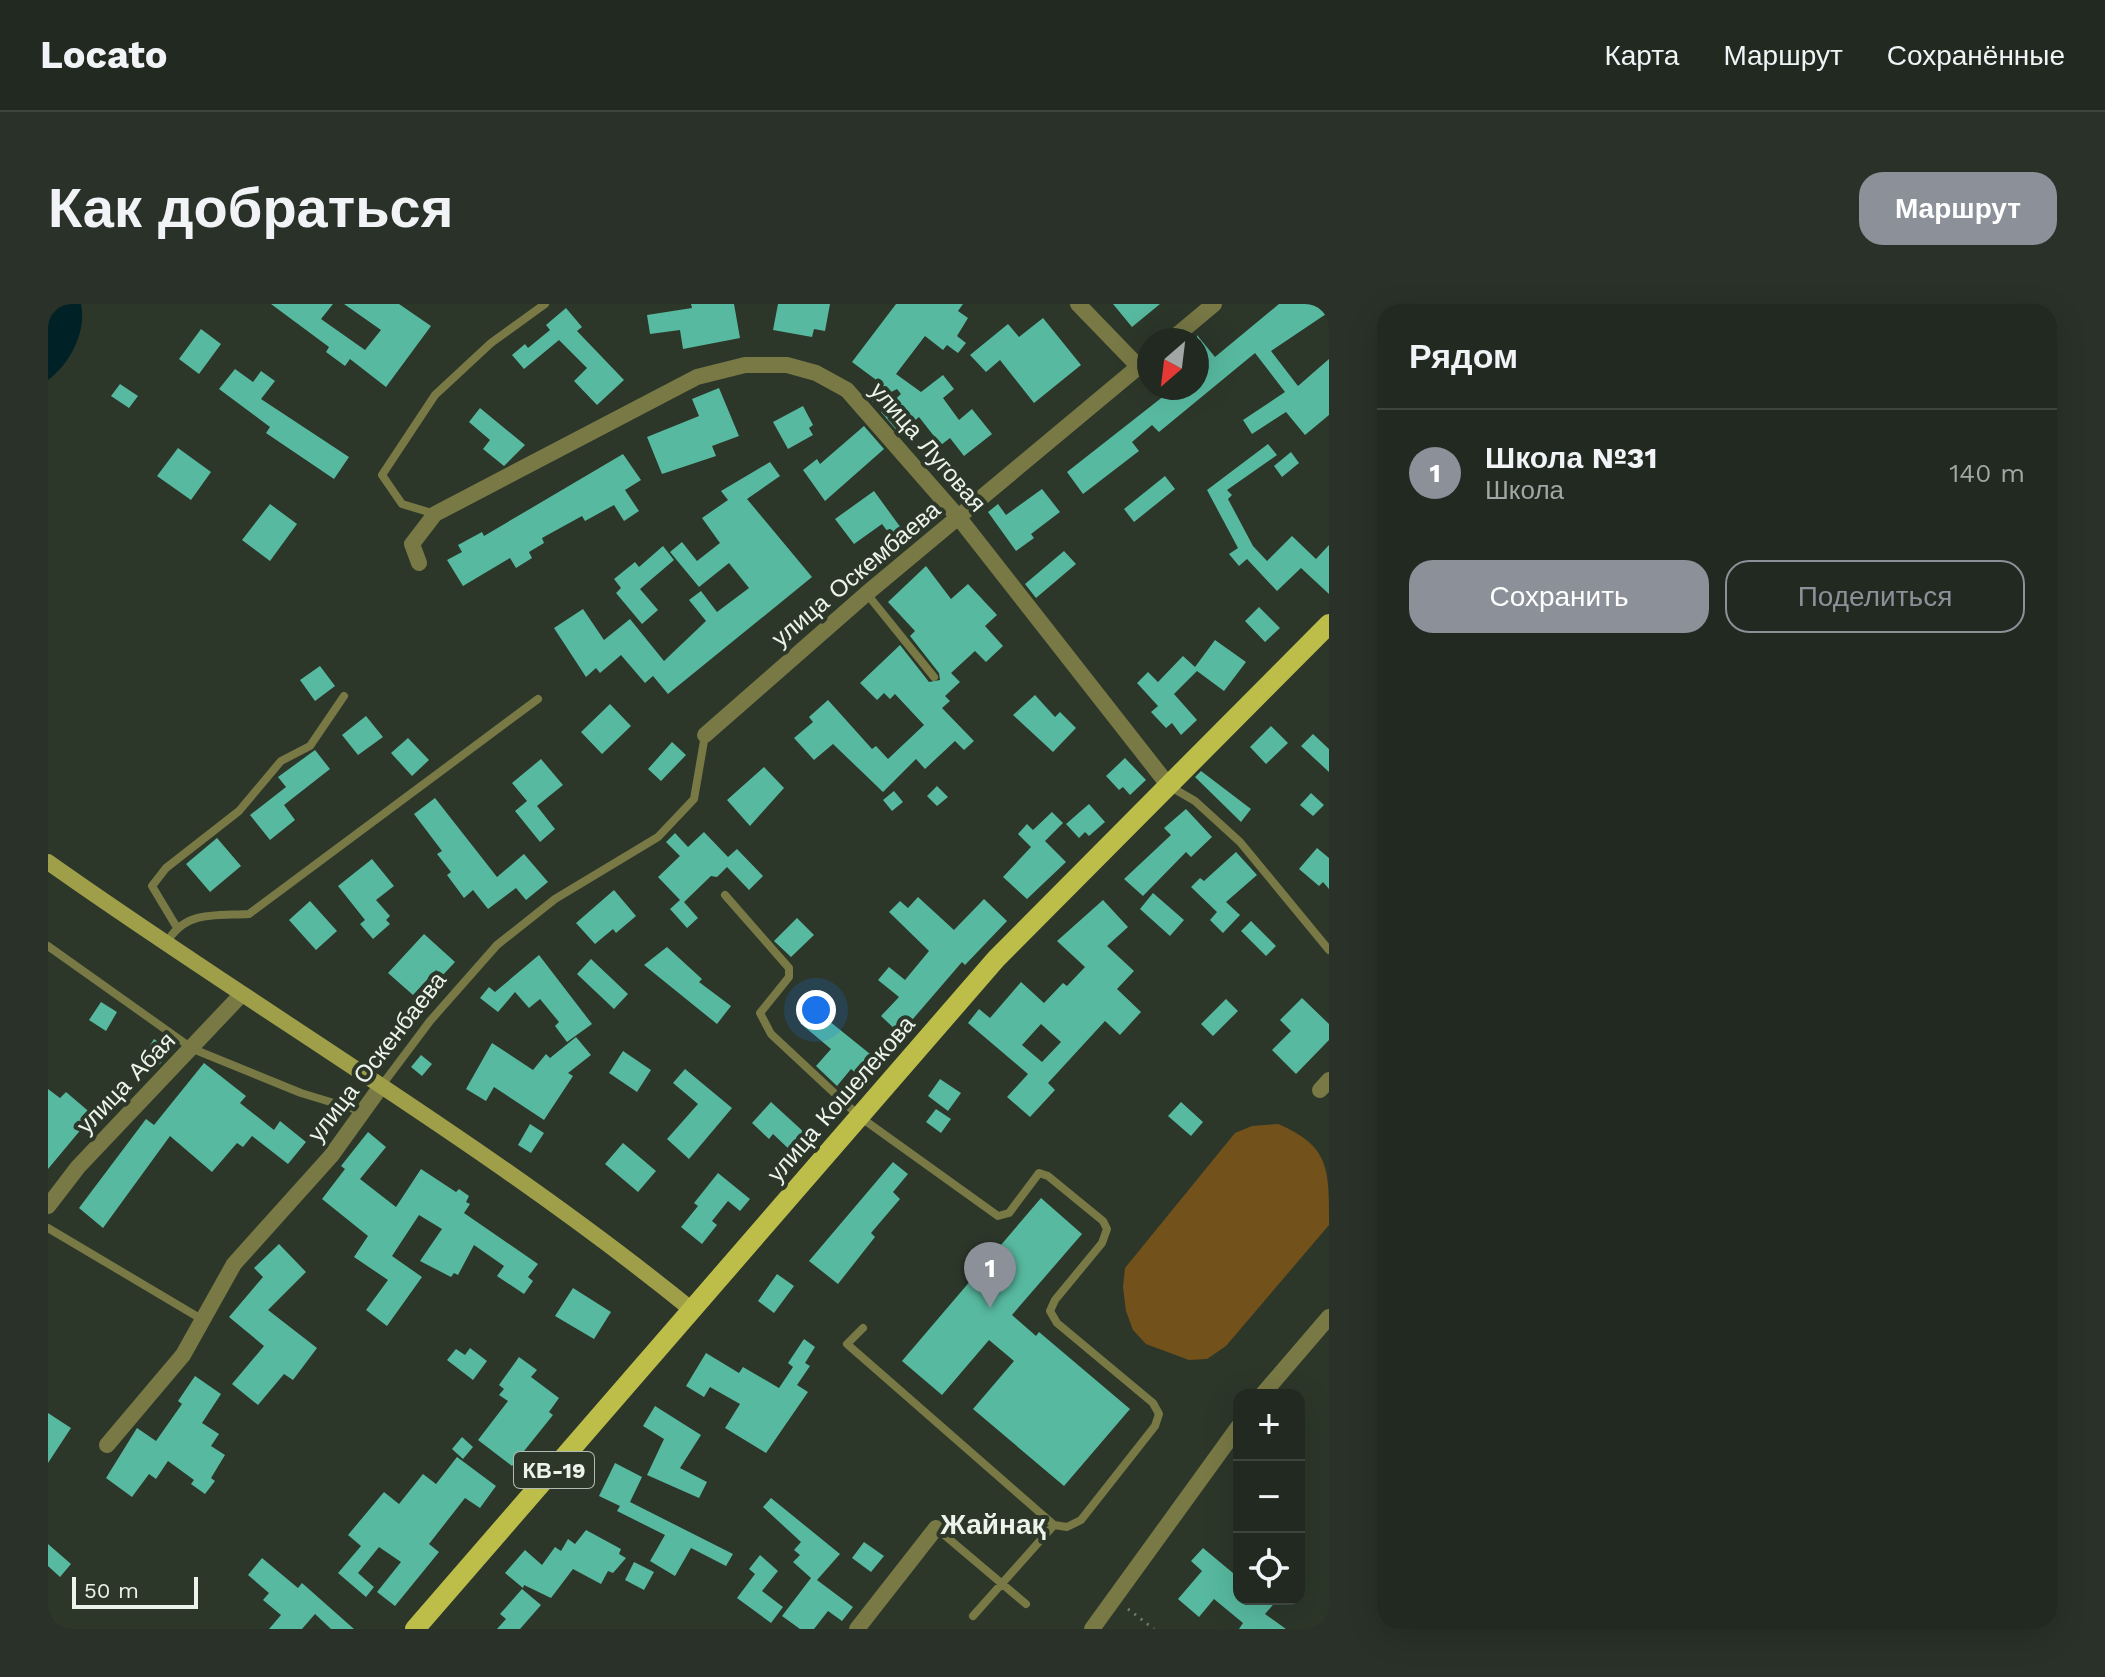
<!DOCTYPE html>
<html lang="ru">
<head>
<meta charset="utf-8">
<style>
  body { margin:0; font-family:"Work Sans",sans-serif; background:#293129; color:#f1f3f6 }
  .controls { position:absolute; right:24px; bottom:24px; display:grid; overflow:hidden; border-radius:16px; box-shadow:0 8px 32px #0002 }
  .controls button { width:72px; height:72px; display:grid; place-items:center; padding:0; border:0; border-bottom:2px solid #3e453e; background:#212920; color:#f1f3f6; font:40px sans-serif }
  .compass { position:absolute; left:1089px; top:24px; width:72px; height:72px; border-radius:50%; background:#212920; box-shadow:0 8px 32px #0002; rotate:208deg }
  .scale { position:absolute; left:24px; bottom:20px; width:126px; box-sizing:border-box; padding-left:8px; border:4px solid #ecf3eb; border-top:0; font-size:22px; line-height:28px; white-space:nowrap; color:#ecf3eb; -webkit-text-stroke:6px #2c372a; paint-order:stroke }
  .you { position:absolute; left:768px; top:706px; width:28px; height:28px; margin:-20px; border:6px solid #fff; border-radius:50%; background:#1a73e8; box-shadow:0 0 0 12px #1a73e833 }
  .badge { display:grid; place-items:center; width:52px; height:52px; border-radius:50%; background:#8c9099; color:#fff; font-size:26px; font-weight:700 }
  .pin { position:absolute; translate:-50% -66px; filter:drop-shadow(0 2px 4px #0008) }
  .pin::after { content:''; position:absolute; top:42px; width:28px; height:24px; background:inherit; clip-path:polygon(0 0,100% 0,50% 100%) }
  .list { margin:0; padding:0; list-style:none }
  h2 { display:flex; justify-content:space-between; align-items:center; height:104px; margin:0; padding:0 32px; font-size:34px }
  h2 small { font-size:26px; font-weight:400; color:#a2a6a5 }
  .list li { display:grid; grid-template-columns:52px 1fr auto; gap:24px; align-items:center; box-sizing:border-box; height:128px; padding:0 32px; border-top:2px solid #3e453e }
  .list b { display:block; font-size:30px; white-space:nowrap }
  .list p { margin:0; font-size:26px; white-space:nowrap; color:#a2a6a5 }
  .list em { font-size:26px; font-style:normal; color:#a2a6a5 }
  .actions { display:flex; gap:16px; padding:24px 32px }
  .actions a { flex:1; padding:18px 0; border:2px solid #8c9099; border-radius:24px; text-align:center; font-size:28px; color:#8c9099 }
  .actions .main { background:#8c9099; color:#fff }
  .icon { flex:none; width:44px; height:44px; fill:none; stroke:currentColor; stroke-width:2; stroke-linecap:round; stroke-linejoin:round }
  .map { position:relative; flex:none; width:1281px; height:1325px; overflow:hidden; border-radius:24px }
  header { display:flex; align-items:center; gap:48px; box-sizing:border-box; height:112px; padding:0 40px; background:#212920; border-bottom:2px solid #3e453e }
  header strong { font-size:38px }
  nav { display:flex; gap:44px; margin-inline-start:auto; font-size:28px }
  .intro { display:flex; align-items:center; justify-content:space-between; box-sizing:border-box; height:192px; padding:0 48px }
  h1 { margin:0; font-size:56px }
  .button { padding:20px 36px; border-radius:24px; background:#8c9099; color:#fff; font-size:28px; font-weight:700 }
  main { display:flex; gap:48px; padding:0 48px }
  aside { flex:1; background:#212920; border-radius:24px; box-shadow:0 8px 32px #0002 }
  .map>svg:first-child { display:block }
</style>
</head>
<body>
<header>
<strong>Locato</strong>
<nav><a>Карта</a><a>Маршрут</a><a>Сохранённые</a></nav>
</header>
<div class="intro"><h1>Как добраться</h1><a class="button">Маршрут</a></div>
<main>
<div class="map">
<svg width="1281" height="1325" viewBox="0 0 1281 1325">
  <rect width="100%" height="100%" fill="#2c372a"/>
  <!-- green -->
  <path fill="#72521a" d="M 1230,820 C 1281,842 1281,863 1281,921 L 1178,1042 L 1159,1055 L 1141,1056 L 1098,1040 L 1085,1026 L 1078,1007 L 1075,983 L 1077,964 L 1187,829 L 1204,822 Z"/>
  <!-- water -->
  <path fill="#002227" d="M 0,0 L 33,0 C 39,27 22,60 0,76 Z"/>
  <!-- building -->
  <path fill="#57b99f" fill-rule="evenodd" d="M 223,0 L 285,0 L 273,15 L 317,46 L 333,26 L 296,0 L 351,0 L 383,22 L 338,83 L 302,55 L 297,62 L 278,48 L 281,43 Z
    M 643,0 L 686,0 L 692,34 L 635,45 L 632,26 L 602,30 L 599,11 L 644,4 Z
    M 730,0 L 782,0 L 777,27 L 766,25 L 764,33 L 725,26 Z
    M 848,0 L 915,0 L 910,7 L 920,14 L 909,32 L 918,39 L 910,49 L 899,41 L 895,46 L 877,32 L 848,70 L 873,88 L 895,71 L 906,85 L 895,94 L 911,116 L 924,105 L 944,130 L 916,152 L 902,134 L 893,141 L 871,113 L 851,129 L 833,108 L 853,90 L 849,85 L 824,98 L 835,81 L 804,58 Z
    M 1065,0 L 1112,0 L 1084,23 Z
    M 1231,0 L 1281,0 L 1281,8 L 1223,47 L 1250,82 L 1281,55 L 1281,111 L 1257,131 L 1238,108 L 1204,130 L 1195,116 L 1237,88 L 1207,49 L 1111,128 L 1104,121 L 1084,138 L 1091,147 L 1035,190 L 1019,168 L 1126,84 L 1149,84 L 1149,31 L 1167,53 Z
    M 518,4 L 534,23 L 529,27 L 576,76 L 549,101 L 526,77 L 539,64 L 511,36 L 476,65 L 464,51 L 477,40 L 480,44 L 502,26 L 498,21 Z
    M 995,14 L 1033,61 L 986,99 L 952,56 L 938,68 L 922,51 L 960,20 L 971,33 Z
    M 153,25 L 173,40 L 151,70 L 131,55 Z
    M 187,65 L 205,78 L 213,67 L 227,77 L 213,95 L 301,153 L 286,175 L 218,129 L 222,123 L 171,85 Z
    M 72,80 L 90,92 L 81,104 L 63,92 Z
    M 671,84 L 691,132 L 664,142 L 668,152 L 614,170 L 599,133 L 651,112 L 644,95 Z
    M 755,102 L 765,121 L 761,124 L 765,131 L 740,145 L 725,118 Z
    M 432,104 L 477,141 L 456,162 L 435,145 L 442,136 L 421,118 Z
    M 816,122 L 836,145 L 777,197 L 755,166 L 769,155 L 772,160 Z
    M 1220,140 L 1229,151 L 1179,186 L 1184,191 L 1180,195 L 1205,242 L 1219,257 L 1244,232 L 1268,255 L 1281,241 L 1281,290 L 1253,264 L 1229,287 L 1199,255 L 1191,262 L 1181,250 L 1190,244 L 1159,186 Z
    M 130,144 L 163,168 L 143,196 L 109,172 Z
    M 1243,148 L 1251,159 L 1234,173 L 1226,162 Z
    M 575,150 L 593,176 L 577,186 L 591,207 L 576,217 L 566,201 L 537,217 L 534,212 L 494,234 L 496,239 L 481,248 L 484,254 L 468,264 L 462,254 L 415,282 L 399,256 L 414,248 L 410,241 L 434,228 L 436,232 Z
    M 722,158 L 732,172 L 699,195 L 764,273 L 620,390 L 605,372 L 597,379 L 573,351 L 552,369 L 548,364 L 538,373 L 506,324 L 535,305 L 556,336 L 582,315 L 616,357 L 658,317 L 641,296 L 653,287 L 669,308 L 701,284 L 681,259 L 651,283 L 622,248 L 634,238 L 649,257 L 672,239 L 654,214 L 680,196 L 673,187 Z
    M 1117,172 L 1127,185 L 1086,218 L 1076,205 Z
    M 994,185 L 1012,208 L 983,230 L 986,234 L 968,247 L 940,208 L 950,200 L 958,211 Z
    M 826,187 L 853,224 L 843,232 L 834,220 L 806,240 L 787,215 Z
    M 222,200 L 249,220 L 222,257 L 194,236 Z
    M 615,242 L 626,256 L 592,285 L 610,306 L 594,320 L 568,289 L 573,284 L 566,275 L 587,258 L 591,263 Z
    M 1016,247 L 1028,260 L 988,294 L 977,280 Z
    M 878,262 L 903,295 L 920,280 L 949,311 L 937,322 L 955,342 L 938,358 L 927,347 L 903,369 L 912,378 L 897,392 L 902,397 L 894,404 L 926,437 L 916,446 L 907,437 L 877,465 L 868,455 L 835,488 L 785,440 L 766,456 L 746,434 L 765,418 L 761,413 L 780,396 L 824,445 L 828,442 L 840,455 L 876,421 L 847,390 L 842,395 L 836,389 L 829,396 L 812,379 L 852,341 L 881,378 L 892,376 L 891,369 L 862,332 L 867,327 L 840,298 Z
    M 1211,303 L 1232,324 L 1217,338 L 1197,317 Z
    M 1167,336 L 1198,358 L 1176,387 L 1149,367 L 1126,390 L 1149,416 L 1133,431 L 1124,419 L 1118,424 L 1103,408 L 1110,402 L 1089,379 L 1100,368 L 1110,378 L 1135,352 L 1147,363 Z
    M 272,362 L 287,382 L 267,397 L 252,376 Z
    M 987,391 L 1007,413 L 1012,408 L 1028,424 L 1005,448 L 965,411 Z
    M 562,400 L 583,422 L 554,450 L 533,428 Z
    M 318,412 L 335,433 L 310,451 L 294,431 Z
    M 1223,422 L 1240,439 L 1218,460 L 1202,443 Z
    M 1265,430 L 1281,445 L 1281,468 L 1253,442 Z
    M 360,434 L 381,456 L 364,472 L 343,449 Z
    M 624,438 L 638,451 L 613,477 L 600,465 Z
    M 267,446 L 282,465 L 236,501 L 247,516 L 222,536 L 202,511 L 238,483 L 230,473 Z
    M 1077,454 L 1098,476 L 1082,491 L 1075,483 L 1071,486 L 1058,472 Z
    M 493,455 L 515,481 L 489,502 L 507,525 L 492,538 L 467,507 L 479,497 L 464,479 Z
    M 716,463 L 736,484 L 702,522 L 679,496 Z
    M 1153,467 L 1203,505 L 1193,518 L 1147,473 Z
    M 889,482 L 900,493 L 889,502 L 879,492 Z
    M 846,487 L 855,498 L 844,507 L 835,496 Z
    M 1263,489 L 1276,501 L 1265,512 L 1252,501 Z
    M 387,494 L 449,573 L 476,550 L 500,578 L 478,596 L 468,584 L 440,605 L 425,586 L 416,594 L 399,571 L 403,568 L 389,550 L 394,547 L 366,510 Z
    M 1041,500 L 1057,518 L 1041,532 L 1037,528 L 1031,534 L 1018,520 Z
    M 1138,505 L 1164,533 L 1143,553 L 1138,548 L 1095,592 L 1076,575 L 1123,531 L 1116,524 Z
    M 1004,508 L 1015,519 L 997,537 L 1018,558 L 979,595 L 955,573 L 983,543 L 970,530 L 979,520 L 985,526 Z
    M 656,528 L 680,553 L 689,545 L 715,572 L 701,586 L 679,563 L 669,573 L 663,572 L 636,598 L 650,614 L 639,624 L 622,605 L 632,596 L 610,573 L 632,552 L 618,538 L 627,529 L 640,543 Z
    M 169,534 L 193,562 L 162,588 L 138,560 Z
    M 1269,544 L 1281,554 L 1281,585 L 1275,578 L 1271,582 L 1251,565 Z
    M 1188,548 L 1209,571 L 1178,598 L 1192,611 L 1175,629 L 1162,616 L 1169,608 L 1143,583 L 1152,574 L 1156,577 Z
    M 324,555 L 346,582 L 328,596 L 342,612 L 338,616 L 342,620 L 325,635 L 312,620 L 317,616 L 290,582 Z
    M 566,586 L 588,612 L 568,629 L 565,625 L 547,640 L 528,619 Z
    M 1105,589 L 1136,616 L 1122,632 L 1092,605 Z
    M 870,593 L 906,626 L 936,595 L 959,617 L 917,661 L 914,658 L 852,730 L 833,712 L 851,693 L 830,676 L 841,663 L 857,676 L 881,647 L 841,608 L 852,597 L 860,604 Z
    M 1055,596 L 1080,623 L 1059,642 L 1086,667 L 1069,685 L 1093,708 L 1072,731 L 1057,717 L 1000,779 L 1007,786 L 982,813 L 959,793 L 980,770 L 920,719 L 931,705 L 942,714 L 973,678 L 996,699 L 1015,679 L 1019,682 L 1037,663 L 1009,637 ZM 993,720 L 1013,738 L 994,758 L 974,741 Z
    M 262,597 L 289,627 L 268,646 L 241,616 Z
    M 749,614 L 766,631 L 743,653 L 726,637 Z
    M 1203,617 L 1228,642 L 1218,652 L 1193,627 Z
    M 376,630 L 407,658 L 394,672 L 388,666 L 365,691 L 340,669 Z
    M 619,643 L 654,675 L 651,678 L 683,702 L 669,720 L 596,661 Z
    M 491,651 L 544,720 L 519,738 L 507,722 L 511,718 L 492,695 L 481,704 L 467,688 L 450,708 L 432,694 L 441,683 L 447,688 Z
    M 543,655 L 580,690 L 566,705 L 529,670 Z
    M 1254,694 L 1281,720 L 1281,736 L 1248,770 L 1224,746 L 1243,727 L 1232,716 Z
    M 1178,695 L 1190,707 L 1165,732 L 1153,720 Z
    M 53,698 L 69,708 L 58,727 L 41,716 Z
    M 765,704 L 832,758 L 816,776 L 803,765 L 789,782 L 768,762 L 783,745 L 752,719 Z
    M 528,733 L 543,751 L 520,769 L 525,772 L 496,816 L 446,783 L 438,797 L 418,785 L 444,739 L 485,766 L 498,750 L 502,754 Z
    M 106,735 L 124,747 L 109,763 L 94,754 Z
    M 575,747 L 603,766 L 589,788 L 561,769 Z
    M 373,751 L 384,760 L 374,772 L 363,763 Z
    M 156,759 L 198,792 L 192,799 L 226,826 L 232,817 L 258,838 L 240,860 L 204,832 L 195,843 L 189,839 L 164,868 L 122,832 L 55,924 L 31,904 L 98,815 L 106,821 Z
    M 637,765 L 684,804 L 641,855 L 619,835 L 650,800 L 625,779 Z
    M 892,775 L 913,789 L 900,807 L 880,792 Z
    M 0,785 L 12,794 L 18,788 L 45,811 L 0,865 Z
    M 723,798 L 758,830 L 743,847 L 725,830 L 721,835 L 704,819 Z
    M 1133,798 L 1155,818 L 1143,832 L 1120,812 Z
    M 888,805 L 903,815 L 893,829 L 878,818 Z
    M 482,820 L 496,829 L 483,849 L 470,841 Z
    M 320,828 L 338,843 L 312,875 L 348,903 L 373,865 L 408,888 L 411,885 L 421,892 L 418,898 L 422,900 L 416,909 L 490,960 L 480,973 L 485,977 L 476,990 L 449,972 L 456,962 L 426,941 L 410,971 L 406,969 L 403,973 L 372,957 L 394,925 L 371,911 L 344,952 L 374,973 L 339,1022 L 318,1006 L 340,976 L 306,953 L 320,932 L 274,895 L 297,865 L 293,862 Z
    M 575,839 L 608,867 L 590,888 L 557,860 Z
    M 845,858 L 860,870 L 845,888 L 852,895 L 823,929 L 827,933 L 790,980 L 761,957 Z
    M 670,869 L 702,895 L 692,907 L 680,897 L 664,917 L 669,921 L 654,940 L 633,923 L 650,902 L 646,899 Z
    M 993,894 L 1034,930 L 964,1011 L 988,1032 L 991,1028 L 1082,1105 L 1016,1182 L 925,1105 L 966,1057 L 941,1036 L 894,1091 L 854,1057 Z
    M 231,940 L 258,968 L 220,1006 L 269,1044 L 245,1076 L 236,1070 L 210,1101 L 184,1080 L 216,1042 L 181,1013 L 215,973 L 206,964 Z
    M 729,970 L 746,982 L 726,1009 L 710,997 Z
    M 525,984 L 563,1008 L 546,1035 L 507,1012 Z
    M 756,1035 L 767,1043 L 757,1059 L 762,1062 L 749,1081 L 760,1088 L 718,1149 L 677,1124 L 692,1100 L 662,1083 L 656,1093 L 638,1082 L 658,1049 L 691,1069 L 695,1063 L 731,1084 L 745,1063 L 740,1059 Z
    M 422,1044 L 439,1057 L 425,1076 L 399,1056 L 408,1045 L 417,1051 Z
    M 471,1053 L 489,1066 L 483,1073 L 511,1094 L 501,1108 L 505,1111 L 464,1162 L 430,1136 L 460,1097 L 451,1091 L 456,1085 L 451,1081 Z
    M 147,1072 L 173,1090 L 154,1119 L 171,1130 L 163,1142 L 177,1151 L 163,1174 L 167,1177 L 157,1190 L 143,1180 L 146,1176 L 120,1157 L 108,1175 L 101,1170 L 84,1193 L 58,1174 L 89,1124 L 108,1137 L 134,1100 L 130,1097 Z
    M 607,1102 L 653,1131 L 632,1164 L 659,1178 L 651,1194 L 599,1171 L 616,1135 L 595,1122 Z
    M 0,1109 L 23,1124 L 0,1159 Z
    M 414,1133 L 425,1143 L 415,1155 L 404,1145 Z
    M 409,1153 L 448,1182 L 432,1204 L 417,1194 L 381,1240 L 391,1248 L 347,1302 L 329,1288 L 353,1258 L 331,1243 L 310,1269 L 326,1283 L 318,1293 L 290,1269 L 313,1242 L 300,1231 L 336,1188 L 351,1200 L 375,1170 L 388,1180 Z
    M 567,1159 L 594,1173 L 582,1198 L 685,1250 L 678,1262 L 643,1244 L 627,1272 L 602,1257 L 617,1231 L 569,1207 L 572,1202 L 551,1192 Z
    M 723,1194 L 792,1250 L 769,1276 L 805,1303 L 794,1317 L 780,1307 L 766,1325 L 752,1325 L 734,1312 L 763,1274 L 745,1258 L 752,1251 L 746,1246 L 753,1238 L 715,1203 Z
    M 538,1226 L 573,1245 L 571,1250 L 578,1254 L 565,1269 L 560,1267 L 553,1280 L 525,1265 L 503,1294 L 476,1281 L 475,1284 L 457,1269 L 477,1246 L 494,1261 L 507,1243 L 513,1247 L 520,1235 L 527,1240 Z
    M 816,1238 L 836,1252 L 823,1268 L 804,1254 Z
    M 0,1240 L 23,1260 L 12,1273 L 0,1262 Z
    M 1155,1244 L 1191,1274 L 1191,1295 L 1230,1295 L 1217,1310 L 1238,1325 L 1191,1325 L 1195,1319 L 1166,1295 L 1151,1313 L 1130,1295 L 1154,1267 L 1143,1257 Z
    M 712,1251 L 730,1267 L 714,1287 L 735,1303 L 723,1319 L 689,1294 L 707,1270 L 701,1265 Z
    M 214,1254 L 250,1284 L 254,1279 L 306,1325 L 283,1325 L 267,1310 L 254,1325 L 221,1325 L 233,1311 L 215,1296 L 221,1289 L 200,1271 Z
    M 586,1258 L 606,1268 L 596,1286 L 577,1276 Z
    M 474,1285 L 493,1301 L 472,1325 L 449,1325 L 458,1315 L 452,1310 Z"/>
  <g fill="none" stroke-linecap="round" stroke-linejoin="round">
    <!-- path -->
    <path stroke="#707a6e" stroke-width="3" stroke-dasharray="2 6" stroke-linecap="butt" d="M 1080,1305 L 1106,1325"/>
    <!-- lane -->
    <path stroke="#787945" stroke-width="8" d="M 387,210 L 354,200 L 334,171 L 387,91 L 443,39 L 497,0
      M 819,290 L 886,373
      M 1121,482 L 1147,497 L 1192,538 L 1281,646
      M 677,591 L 741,664 L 741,673 L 712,709 L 723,730 L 812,813 L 950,912 L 961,909 L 991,869 L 1000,872 L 1055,917 L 1059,925 L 1054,939 L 1007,996 L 1002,1007 L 1009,1019 L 1105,1099 L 1111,1110 L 1107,1122 L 1033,1216 L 1019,1223 L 1006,1221 L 799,1040 L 815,1024
      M 128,622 L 104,582 L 118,564 L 191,507 L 233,457 L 262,442 L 296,392
      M 118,640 C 136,606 167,612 201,610 L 490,395
      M 0,642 L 145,745 L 253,789 L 312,807
      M 334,781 L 382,717 L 449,641 L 507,595 L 610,533 L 646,495 L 657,431
      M 0,924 L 155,1016
      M 888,1224 L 978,1300
      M 925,1312 L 1006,1221"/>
    <!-- street -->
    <path stroke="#787945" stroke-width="16" d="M 1030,0 L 1091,63
      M 1123,36 L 1166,0
      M 371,259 L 364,240 L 387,210 L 649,73 L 697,61 L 739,61 L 768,69 L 799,86 L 911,214 L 1121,482
      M 657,431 L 818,290 L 1101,54
      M 1272,786 L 1281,776
      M 0,902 L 30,863 L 193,691
      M 1214,1091 L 1281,1013
      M 59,1141 L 135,1051 L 186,960 L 283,852 L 334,781
      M 809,1325 L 888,1224
      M 1044,1325 L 1191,1122"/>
    <!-- secondary -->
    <path stroke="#9f9f4a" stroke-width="16" d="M 0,558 C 213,709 441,841 644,1006"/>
    <!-- primary -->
    <path stroke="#bdbd4a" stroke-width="20" d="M 367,1325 L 948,655 L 1281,320"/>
  </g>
  <g text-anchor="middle" stroke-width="8" stroke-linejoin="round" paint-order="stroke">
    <!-- shield labels -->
    <rect fill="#2c372a" stroke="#b2bbb1" stroke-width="2" x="466" y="1148" width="80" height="36" rx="6"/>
    <g font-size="22" font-weight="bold" fill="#ecf3eb">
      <text x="506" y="1174">КВ-19</text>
    </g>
    <!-- street labels -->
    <g font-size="24" fill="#ecf3eb" stroke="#2c372a">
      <text transform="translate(880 143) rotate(49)" y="8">улица Луговая</text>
      <text transform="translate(808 270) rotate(-40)" y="8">улица Оскембаева</text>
      <text transform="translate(329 753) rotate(-52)" y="8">улица Оскенбаева</text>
      <text transform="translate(78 779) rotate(-46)" y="8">улица Абая</text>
      <text transform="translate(793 795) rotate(-49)" y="8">улица Кошелекова</text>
    </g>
    <!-- quarter labels -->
    <g font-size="28" font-weight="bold" fill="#ecf3eb" stroke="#2c372a">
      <text x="945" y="1230">Жайнақ</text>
    </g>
  </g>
</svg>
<div class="controls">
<button>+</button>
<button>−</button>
<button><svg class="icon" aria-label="locate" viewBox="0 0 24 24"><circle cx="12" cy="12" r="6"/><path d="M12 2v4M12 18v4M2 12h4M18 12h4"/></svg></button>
</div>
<svg class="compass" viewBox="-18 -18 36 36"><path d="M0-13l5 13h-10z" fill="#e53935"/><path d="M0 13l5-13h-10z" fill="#a2a6a5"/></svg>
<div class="scale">50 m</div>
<div class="you"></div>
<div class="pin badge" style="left:942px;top:1004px">1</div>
</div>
<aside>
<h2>Рядом<small></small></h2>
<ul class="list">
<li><span class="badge">1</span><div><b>Школа №31</b><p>Школа</p></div><em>140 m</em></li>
</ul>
<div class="actions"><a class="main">Сохранить</a><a>Поделиться</a></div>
</aside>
</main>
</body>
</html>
